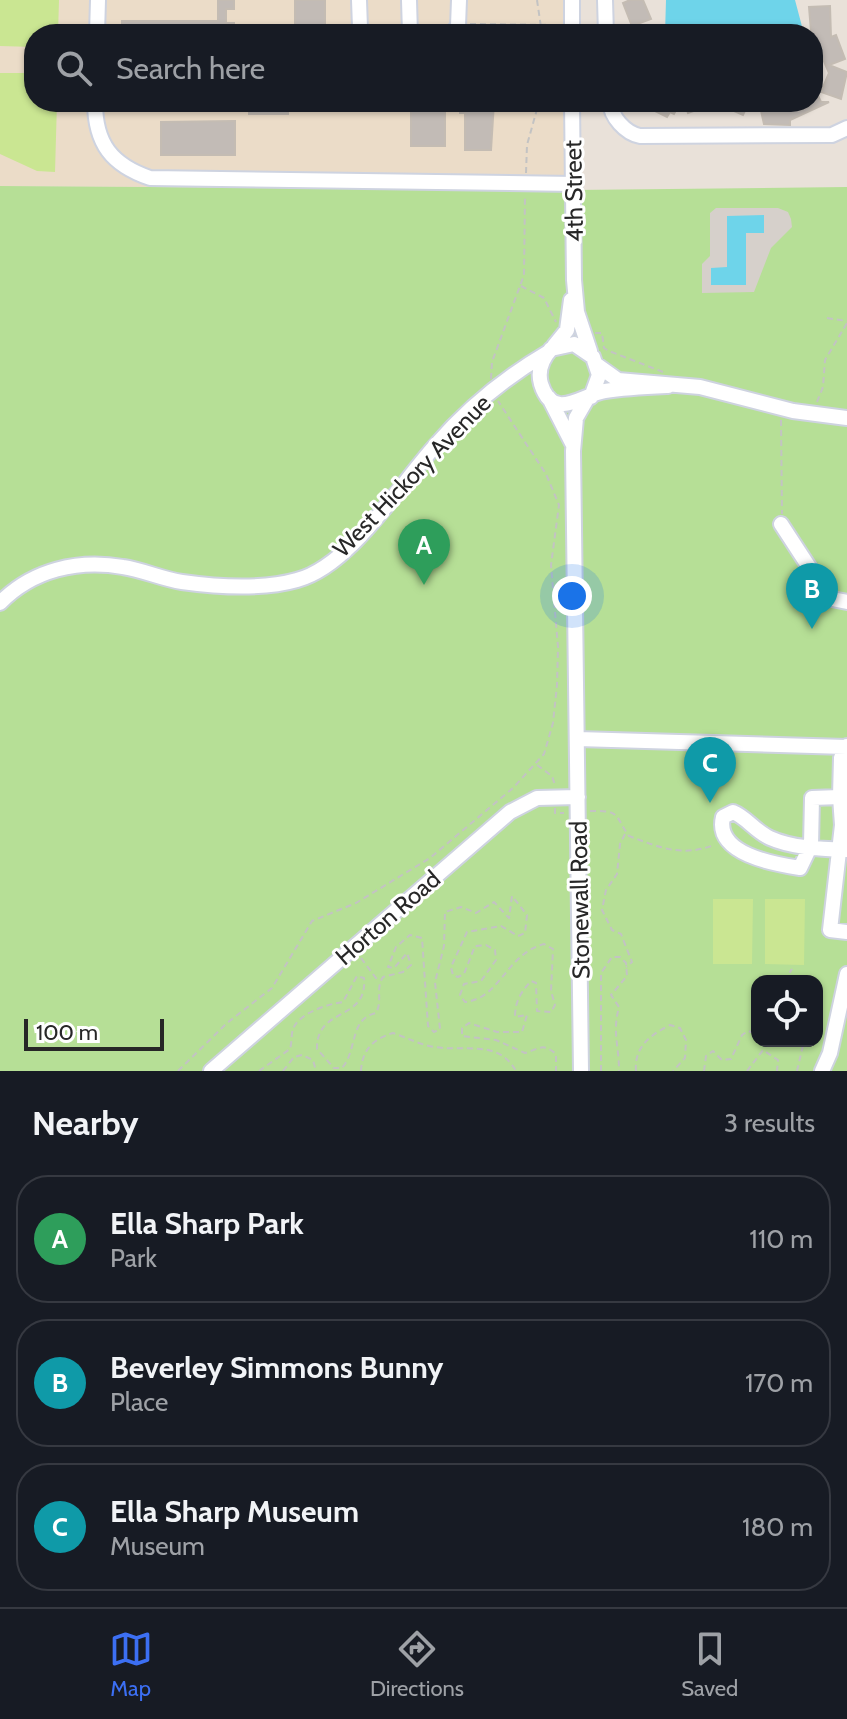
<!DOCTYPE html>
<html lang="en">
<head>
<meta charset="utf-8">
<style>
  body { margin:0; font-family:Cabin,sans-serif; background:#242831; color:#f1f3f6 }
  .controls { position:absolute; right:24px; bottom:24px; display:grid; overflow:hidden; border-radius:16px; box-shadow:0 2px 6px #0004 }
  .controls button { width:72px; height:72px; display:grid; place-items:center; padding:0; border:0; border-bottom:2px solid #363941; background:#171b24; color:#f1f3f6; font:40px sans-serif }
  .scale { position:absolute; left:24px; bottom:20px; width:140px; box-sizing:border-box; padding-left:8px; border:4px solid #272727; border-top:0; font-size:22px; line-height:28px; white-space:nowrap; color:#272727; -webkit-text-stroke:6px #fff; paint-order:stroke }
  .you { position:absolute; left:572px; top:596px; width:28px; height:28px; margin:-20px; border:6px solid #fff; border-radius:50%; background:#1a73e8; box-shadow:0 0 0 12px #1a73e833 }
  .badge { display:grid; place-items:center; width:52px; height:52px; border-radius:50%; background:#3c6ff3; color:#fff; font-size:26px; font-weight:700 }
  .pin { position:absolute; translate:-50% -66px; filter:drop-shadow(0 2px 4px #0008) }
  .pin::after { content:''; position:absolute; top:42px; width:28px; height:24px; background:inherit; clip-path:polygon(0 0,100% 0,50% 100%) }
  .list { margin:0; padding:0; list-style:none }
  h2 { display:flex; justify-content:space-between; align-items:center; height:104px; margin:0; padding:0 32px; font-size:34px }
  h2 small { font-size:26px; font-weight:400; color:#9ea1a6 }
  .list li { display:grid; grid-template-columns:52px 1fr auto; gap:24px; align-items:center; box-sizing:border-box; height:128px; margin:0 16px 16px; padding:0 16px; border:2px solid #363941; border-radius:32px }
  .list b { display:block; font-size:30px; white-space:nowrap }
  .list p { margin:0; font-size:26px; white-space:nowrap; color:#9ea1a6 }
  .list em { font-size:26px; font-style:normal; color:#9ea1a6 }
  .icon { flex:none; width:44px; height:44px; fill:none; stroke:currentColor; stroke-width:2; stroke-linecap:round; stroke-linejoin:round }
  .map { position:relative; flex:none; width:847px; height:1071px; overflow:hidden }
  .search { position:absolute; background:#171b24; box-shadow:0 2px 6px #0004; left:24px; right:24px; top:24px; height:88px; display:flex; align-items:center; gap:20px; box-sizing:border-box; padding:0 28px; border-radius:32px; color:#9ea1a6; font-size:30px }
  .sheet { height:536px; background:#171b24 }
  nav { display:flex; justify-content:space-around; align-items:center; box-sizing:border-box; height:112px; border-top:2px solid #363941; background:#171b24; font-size:22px; color:#9ea1a6 }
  nav a { display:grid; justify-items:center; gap:4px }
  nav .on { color:#3c6ff3 }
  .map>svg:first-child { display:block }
</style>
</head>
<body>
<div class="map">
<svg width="847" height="1071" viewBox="0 0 847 1071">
  <rect width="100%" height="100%" fill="#e9e1d9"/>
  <!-- education -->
  <path fill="#ebdcc8" d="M 0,0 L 570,0 L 571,34 L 34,34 L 34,102 L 572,102 L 574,190 L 0,186 Z"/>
  <!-- green -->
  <path fill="#b6df96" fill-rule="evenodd" d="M 0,186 L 574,190 L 847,187 L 847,1071 L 0,1071 ZM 757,981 L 817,981 L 817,1041 L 757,1041 Z"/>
  <!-- pitch -->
  <path fill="#cae692" d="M 0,0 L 59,0 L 58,34 L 34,34 L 34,47 L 0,46 Z
    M 0,73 L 34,73 L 34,102 L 57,102 L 55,172 L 37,171 L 0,154 Z
    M 713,899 L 753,899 L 752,964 L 713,964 Z
    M 765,899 L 805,899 L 804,965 L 765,964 Z"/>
  <!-- plaza -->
  <path fill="#d6d0cb" d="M 716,208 L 778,208 L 788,212 L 791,219 L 792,227 L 771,248 L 754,292 L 702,293 L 702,264 L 710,256 L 710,213 Z"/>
  <!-- water -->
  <path fill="#6ed4ea" d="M 666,0 L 795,0 L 804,34 L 665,34 Z
    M 764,215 L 764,233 L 746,233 L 746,285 L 711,285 L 711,268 L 727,267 L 727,216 Z"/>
  <!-- building -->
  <path fill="#c2bbb6" stroke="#c4bcb3" stroke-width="2" d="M 218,0 L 234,0 L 234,9 L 226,9 L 226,23 L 234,23 L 234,34 L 122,34 L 122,21 L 218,21 Z
    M 295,0 L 325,0 L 325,31 L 295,31 Z
    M 630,0 L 643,0 L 651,19 L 632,26 L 623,3 Z
    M 830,6 L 831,37 L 836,35 L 845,59 L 829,65 L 847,72 L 841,99 L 821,92 L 829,73 L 811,31 L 809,7 Z
    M 813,85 L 821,102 L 829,102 L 790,120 L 790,125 L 764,124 L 759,102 L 813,102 Z
    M 249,102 L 288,102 L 288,114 L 249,114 Z
    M 411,102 L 445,102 L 445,146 L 411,146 Z
    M 460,102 L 494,102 L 491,150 L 465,150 L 465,113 L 460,113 Z
    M 637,102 L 680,102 L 674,114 L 670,112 L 667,117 Z
    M 684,102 L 749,102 L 743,115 L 716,103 L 688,113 Z
    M 235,121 L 235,155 L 161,155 L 161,122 Z"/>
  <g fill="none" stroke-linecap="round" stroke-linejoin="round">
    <defs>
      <path id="minor" d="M 359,0 L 360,28 L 366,34
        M 409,0 L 410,34
        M 572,0 L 572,34
        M 605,0 L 606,34
        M 97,34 L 98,0
        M 451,34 L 458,26 L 459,0
        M 95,102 C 95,144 112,165 150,178 L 575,184
        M 572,102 L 574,280 L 577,312 L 590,351
        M 610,102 C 611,117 625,133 640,136 L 832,135 L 847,128
        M 554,346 L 567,330 L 571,300
        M 597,365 L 618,380 L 700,387 L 793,411 L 847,418
        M 591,397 L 599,375 L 593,357 L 574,344 L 551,349 C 542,359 537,370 541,384 C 553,423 583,394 605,391 C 625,388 647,387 668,386
        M 549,398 L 572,443
        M 781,524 L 824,590 L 832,599 L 847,602
        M 0,603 C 32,570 78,559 123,567 C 143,570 162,579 182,582 C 218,587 262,590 297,580 C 350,566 399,486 435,446 C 466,410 506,377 547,353
        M 578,739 L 846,747
        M 847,746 L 841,758 L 840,797 L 812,798 L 811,845 L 800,868 C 774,864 714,854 723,817 L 733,812 C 746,817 755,831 770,838 C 792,848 822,849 847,850
        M 840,797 L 842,825 L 847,826
        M 842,825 L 830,930 L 847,932
        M 211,1071 L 510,812 L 537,798 L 578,797
        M 581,1071 L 573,451 L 576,418 L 587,399
        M 822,1071 L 830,1053 L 847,974"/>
    </defs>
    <!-- minor casing -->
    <use href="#minor" stroke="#ced3e0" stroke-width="18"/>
    <!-- path -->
    <path stroke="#c3c3c3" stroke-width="2" stroke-dasharray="6 4" stroke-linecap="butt" d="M 537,0 L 542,34
      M 470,24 L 560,25
      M 526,173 L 527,145 L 539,102
      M 521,286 L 544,298 L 556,322
      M 827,318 L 847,321
      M 595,333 L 602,333 L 604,348 L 609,351 L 663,372
      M 491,379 L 492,362 L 524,275 L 525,195
      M 817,402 L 823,387 L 825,360 L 847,323
      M 781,420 L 782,514
      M 537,765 L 552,776 L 555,785
      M 555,808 L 555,813 L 564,813
      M 590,811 C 621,810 614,815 629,836 C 661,848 682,857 714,845
      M 625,834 L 620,844 L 617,874 L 606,890 L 602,910 L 612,930 L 621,934 L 632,962 L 626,967
      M 361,958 L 379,982
      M 784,981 L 792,969
      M 770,1041 L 783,1046 L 785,1041
      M 178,1071 L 227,1023 L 272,988 L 312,921 L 356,903 L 430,858 L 513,788 L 544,754 L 553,723 L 557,685 L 558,647 L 551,565 L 559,505 L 546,474 L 498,401
      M 259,1071 L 290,1049 C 292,1043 291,1035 293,1029 C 299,1013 328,1004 343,1002 L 357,976 L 364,978 C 368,1022 316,1006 317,1049 L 334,1068 L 342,1068 C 358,1049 349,1019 376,1013 C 383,1000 375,989 383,977 L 403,972 L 411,965 L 407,953 L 394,968 L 388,967 L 396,947 L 410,935 L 422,938 L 428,1026 L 434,1032 L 440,1029 L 435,982 L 444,946 L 445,912 L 461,907 L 476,913 L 494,902 L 509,918 L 512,896 L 527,915 L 525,933 L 518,936 L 501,926 L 467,932 L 451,967 L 453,975 L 458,977 L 464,974 L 475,946 L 486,945 L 495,950 L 496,960 L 481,981 L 464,984 L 460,995 L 465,1002 C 501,998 506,954 544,944 L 553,949 L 551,991 L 555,1005 L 551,1012 L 537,1011 L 536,983 L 531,981 C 521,992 515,1001 515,1017 L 527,1015 L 522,1032 L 497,1032 L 469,1023 L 462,1028 L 462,1036 L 496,1040 L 525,1053 C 540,1049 542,1042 556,1054 L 556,1071
      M 283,1071 L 294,1057 L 302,1055 L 313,1060 L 316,1071
      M 361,1071 C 362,1050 373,1039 393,1033 C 408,1038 420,1045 435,1047 C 465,1052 498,1039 516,1071
      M 601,1071 L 601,973 L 612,957 L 620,957 L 626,963 L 627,976 L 611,995 L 619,1007 C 612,1033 619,1044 619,1071
      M 636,1071 C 634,1047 650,1035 670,1025 L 680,1028 L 686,1040 L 685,1058 L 673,1071
      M 704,1071 L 706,1056 L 713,1051 L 722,1060 L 731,1059 L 742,1035 L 748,1031 L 757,1034
      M 747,1071 L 763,1050 L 778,1060 L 777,1071
      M 797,1071 L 804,1041"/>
    <!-- minor -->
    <use href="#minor" stroke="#fff" stroke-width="14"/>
  </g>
  <g text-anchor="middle" stroke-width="6" stroke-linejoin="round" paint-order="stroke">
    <!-- street labels -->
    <g font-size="24" fill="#272727" stroke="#fff">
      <text transform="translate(574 191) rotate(-91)" y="8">4th Street</text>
      <text transform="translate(412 476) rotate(-46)" y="8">West Hickory Avenue</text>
      <text transform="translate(580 900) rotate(-91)" y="8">Stonewall Road</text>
      <text transform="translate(388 918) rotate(-41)" y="8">Horton Road</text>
    </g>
  </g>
</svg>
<div class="controls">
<button><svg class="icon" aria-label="locate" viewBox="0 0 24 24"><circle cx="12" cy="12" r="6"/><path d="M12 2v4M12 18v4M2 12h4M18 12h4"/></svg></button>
</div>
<div class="scale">100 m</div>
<div class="you"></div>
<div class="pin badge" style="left:424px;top:585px;background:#2e9e5b">A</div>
<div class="pin badge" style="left:812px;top:629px;background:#0f9aa8">B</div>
<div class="pin badge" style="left:710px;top:803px;background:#0f9aa8">C</div>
<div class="search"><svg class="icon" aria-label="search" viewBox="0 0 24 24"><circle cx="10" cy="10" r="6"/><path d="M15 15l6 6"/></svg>Search here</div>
</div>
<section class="sheet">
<h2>Nearby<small>3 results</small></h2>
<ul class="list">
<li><span class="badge" style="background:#2e9e5b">A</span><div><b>Ella Sharp Park</b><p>Park</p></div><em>110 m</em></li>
<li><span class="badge" style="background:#0f9aa8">B</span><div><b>Beverley Simmons Bunny</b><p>Place</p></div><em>170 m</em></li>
<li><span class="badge" style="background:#0f9aa8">C</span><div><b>Ella Sharp Museum</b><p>Museum</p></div><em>180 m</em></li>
</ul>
</section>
<nav>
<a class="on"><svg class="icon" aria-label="map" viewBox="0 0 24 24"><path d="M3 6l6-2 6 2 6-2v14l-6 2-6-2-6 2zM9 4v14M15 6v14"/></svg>Map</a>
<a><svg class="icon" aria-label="directions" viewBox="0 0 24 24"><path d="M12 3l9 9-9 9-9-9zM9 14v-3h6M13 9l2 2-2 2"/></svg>Directions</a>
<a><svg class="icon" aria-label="saved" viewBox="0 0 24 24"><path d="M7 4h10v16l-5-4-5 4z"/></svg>Saved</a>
</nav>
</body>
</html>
